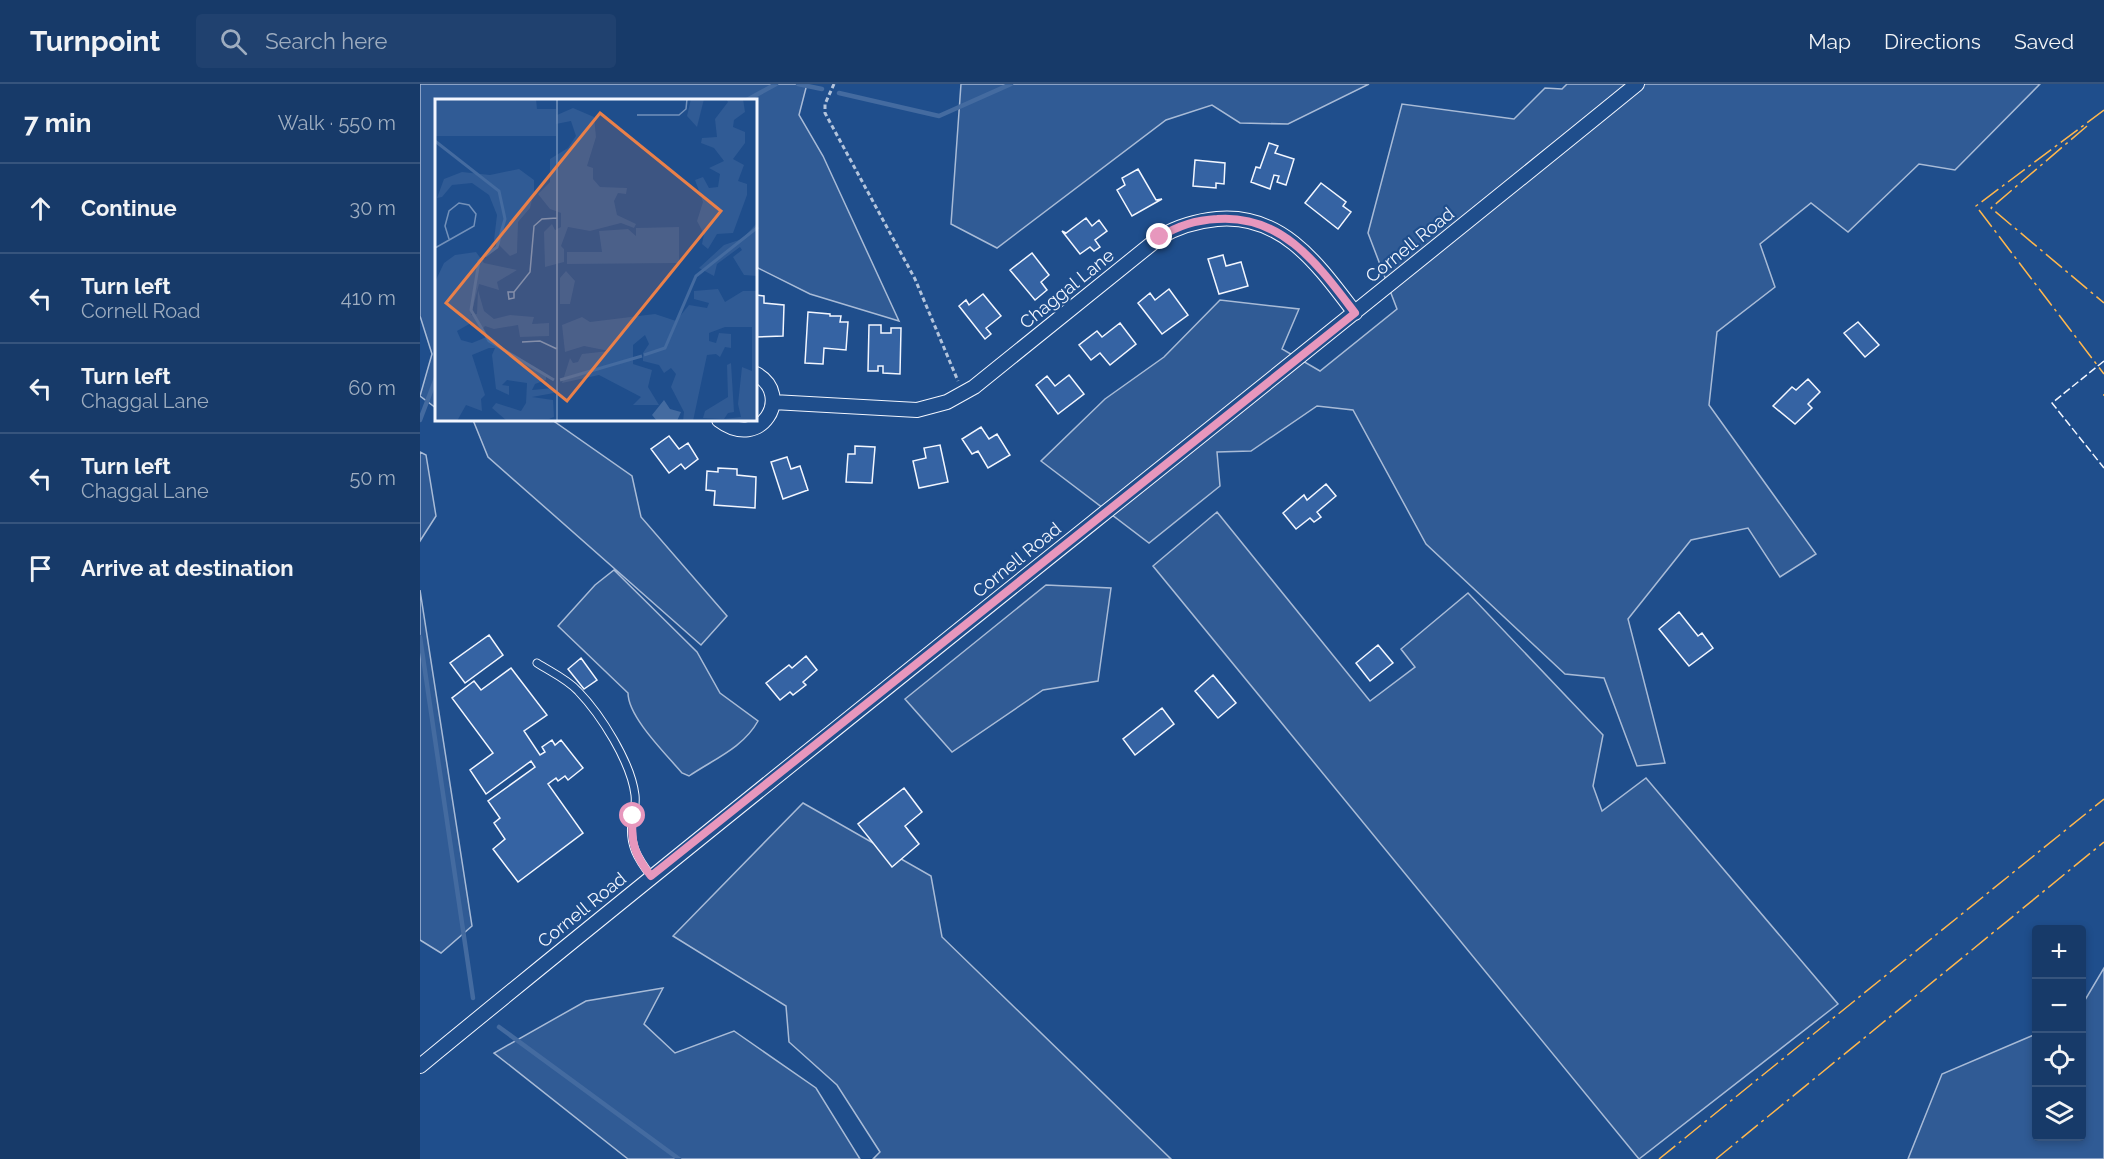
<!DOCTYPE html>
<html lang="en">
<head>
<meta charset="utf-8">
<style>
  body { margin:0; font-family:Raleway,sans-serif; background:#20416f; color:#f1f3f6 }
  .controls { position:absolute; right:18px; bottom:18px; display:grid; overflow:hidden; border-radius:6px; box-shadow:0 3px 9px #0003 }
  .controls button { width:54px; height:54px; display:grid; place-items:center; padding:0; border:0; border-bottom:2px solid #36547d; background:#173a69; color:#f1f3f6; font:30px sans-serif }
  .stop { position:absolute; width:18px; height:18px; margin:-14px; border:4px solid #e797bd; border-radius:50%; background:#fff }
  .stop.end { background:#e797bd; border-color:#fff; box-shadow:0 2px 6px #0008 }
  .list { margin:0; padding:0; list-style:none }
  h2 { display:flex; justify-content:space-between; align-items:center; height:78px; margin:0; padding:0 24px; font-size:26px }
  h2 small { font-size:20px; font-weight:400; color:#9eadc0 }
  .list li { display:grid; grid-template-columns:39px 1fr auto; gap:18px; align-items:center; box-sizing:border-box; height:90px; padding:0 24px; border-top:2px solid #36547d }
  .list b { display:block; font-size:22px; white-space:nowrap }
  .list p { margin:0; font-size:20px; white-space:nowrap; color:#9eadc0 }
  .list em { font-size:20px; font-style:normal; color:#9eadc0 }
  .icon { flex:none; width:33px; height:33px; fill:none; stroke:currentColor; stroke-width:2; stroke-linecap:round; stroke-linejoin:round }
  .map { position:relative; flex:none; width:1684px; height:1075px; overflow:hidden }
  header { display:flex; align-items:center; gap:36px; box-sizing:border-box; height:84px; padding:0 30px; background:#173a69; border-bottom:2px solid #36547d }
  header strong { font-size:28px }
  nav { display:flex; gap:33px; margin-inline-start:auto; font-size:21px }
  .search { width:420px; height:54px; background:#20416f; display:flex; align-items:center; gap:15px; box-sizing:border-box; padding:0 21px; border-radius:6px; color:#9eadc0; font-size:22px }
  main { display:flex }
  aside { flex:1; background:#173a69 }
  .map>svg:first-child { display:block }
</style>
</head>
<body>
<header>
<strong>Turnpoint</strong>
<div class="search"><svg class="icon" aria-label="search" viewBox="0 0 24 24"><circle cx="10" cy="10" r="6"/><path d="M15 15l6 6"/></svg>Search here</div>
<nav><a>Map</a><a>Directions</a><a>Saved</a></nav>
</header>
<main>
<aside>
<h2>7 min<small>Walk · 550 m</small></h2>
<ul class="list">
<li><svg class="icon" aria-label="ahead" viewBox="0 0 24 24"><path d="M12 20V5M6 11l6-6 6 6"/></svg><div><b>Continue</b></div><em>30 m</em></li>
<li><svg class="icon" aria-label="left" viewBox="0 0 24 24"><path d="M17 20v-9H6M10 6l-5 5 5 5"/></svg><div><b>Turn left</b><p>Cornell Road</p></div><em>410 m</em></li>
<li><svg class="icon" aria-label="left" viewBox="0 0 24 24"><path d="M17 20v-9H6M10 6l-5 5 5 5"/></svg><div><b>Turn left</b><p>Chaggal Lane</p></div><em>60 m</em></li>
<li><svg class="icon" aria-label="left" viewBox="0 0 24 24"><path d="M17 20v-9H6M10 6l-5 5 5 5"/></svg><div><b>Turn left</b><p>Chaggal Lane</p></div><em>50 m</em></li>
<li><svg class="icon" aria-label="arrive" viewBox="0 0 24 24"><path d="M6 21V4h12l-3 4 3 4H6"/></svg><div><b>Arrive at destination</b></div></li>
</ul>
</aside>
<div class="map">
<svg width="1684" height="1075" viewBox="0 0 1684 1075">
  <rect width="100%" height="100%" fill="#1f4e8c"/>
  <!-- green -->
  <path fill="#305b95" stroke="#a8bbd7" stroke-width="1.5" d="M 0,0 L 387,0 L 379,31 L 403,72 L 479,237 L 390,210 L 336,183 L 336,16 L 16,16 L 16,324 L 0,312 L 12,270 L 0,232 Z
    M 541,0 L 949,0 L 868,40 L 820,39 L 792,21 L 746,36 L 577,164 L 531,140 Z
    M 1147,0 L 1620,0 L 1535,86 L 1499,80 L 1428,148 L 1391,119 L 1340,160 L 1355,203 L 1297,248 L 1289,321 L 1396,470 L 1360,493 L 1328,444 L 1271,456 L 1208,535 L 1245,679 L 1217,682 L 1184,594 L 1145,590 L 1006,460 L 933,326 L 897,322 L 831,367 L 797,368 L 800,402 L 729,459 L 621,377 L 685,315 L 744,273 L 800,216 L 879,225 L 862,265 L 900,287 L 977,225 L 948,149 L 982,20 L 1094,35 L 1125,4 L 1142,5 Z
    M 53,336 L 132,336 L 212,392 L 221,433 L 307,532 L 281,561 L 68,373 Z
    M 0,368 L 6,371 L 16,432 L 0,457 Z
    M 797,428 L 950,617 L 995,583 L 981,565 L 1048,509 L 1183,651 L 1173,702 L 1182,727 L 1226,694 L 1418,920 L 1219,1075 L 733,482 Z
    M 194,486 L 277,568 L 300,609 L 338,637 C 323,664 294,675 269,692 L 262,689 C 246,670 208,633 208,609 L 138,542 L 175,501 Z
    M 626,501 L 691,504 L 678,597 L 623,606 L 532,668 L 485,615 Z
    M 0,506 L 52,842 L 21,869 L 0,856 Z
    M 383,719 L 511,792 L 522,853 L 751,1075 L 453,1075 L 460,1068 L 417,1001 L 369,958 L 366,922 L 253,852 Z
    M 1684,884 L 1684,1075 L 1488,1075 L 1522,990 L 1616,950 L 1616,1052 L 1662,1052 L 1662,921 Z
    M 243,904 L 224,940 L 255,969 L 314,947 L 396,1004 L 440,1075 L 208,1075 L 74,969 L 166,917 Z"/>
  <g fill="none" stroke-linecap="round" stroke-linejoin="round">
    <!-- stream -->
    <path stroke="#446ba0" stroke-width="4.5" d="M 378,0 L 402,5
      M 419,9 L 519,32 L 591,0
      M 327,16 L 356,0
      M 0,336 L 16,294
      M 0,553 L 53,914
      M 79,943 L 259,1075"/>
  </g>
  <!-- building -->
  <path fill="#3563a3" stroke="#f2f6ff" stroke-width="1.5" d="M 849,59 L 858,62 L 855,69 L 874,75 L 866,101 L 857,98 L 859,92 L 854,91 L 850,105 L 831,98 L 836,83 L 840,84 Z
    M 775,76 L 805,79 L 804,100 L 796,99 L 796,104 L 773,102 Z
    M 718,85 L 736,116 L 742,115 L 712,132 L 697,106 L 705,101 L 702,94 Z
    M 901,99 L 926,118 L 923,122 L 931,128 L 918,145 L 885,119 Z
    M 666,134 L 672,142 L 679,136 L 687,147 L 675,156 L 680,163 L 674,167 L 670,163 L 660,170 L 642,147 L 646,149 Z
    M 612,169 L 629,191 L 621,198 L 627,206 L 615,216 L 590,186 Z
    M 803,171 L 806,182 L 821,178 L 828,202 L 799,210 L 788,175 Z
    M 749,205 L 768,231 L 742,250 L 718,219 L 730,209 L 735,216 Z
    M 563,210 L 581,232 L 566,244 L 571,250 L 565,255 L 539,222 L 546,216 L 549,221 Z
    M 336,211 L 344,212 L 344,219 L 364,221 L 363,252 L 336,253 Z
    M 388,228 L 410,230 L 410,232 L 421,232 L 420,238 L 428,238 L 426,266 L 404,264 L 403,280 L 385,279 Z
    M 1438,238 L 1459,261 L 1445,273 L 1424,249 Z
    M 700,239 L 716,260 L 690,281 L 680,269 L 671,276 L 659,261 L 677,247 L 682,253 Z
    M 449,241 L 461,241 L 461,249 L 471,249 L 471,244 L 481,244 L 480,290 L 463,289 L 463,282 L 458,282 L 458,287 L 448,287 Z
    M 649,291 L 664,310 L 638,330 L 616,301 L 627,292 L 635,302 Z
    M 1388,295 L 1400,308 L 1388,320 L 1392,324 L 1375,340 L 1353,322 L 1372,303 L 1376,306 Z
    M 561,343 L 569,355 L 577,350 L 590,371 L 568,384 L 558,367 L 552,370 L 542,355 Z
    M 249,352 L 259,365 L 268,359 L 278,375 L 265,385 L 261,380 L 249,389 L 231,365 Z
    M 520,361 L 528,398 L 499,404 L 493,377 L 506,374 L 504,364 Z
    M 435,362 L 455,363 L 452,399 L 426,398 L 428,370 L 435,370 Z
    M 367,373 L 371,385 L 380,382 L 388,406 L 363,415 L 351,378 Z
    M 298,384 L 317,385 L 317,391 L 336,393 L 335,424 L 294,421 L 295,407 L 286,406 L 287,387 L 298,388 Z
    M 906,400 L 916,412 L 897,428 L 901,433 L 894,438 L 890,434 L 876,445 L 863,429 L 884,411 L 887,416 Z
    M 1259,528 L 1278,552 L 1282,549 L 1293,564 L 1269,582 L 1239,545 Z
    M 69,551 L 83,571 L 45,599 L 30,579 Z
    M 958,561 L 973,579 L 950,597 L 936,579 Z
    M 386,572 L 397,586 L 383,598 L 386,601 L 373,611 L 370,608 L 360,616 L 346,599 L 369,581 L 372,584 Z
    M 161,574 L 177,596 L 164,605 L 148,585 Z
    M 91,584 L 127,631 L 104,647 L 120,671 L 125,668 L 122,663 L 132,656 L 135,661 L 141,656 L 163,684 L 148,696 L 145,692 L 138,697 L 136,694 L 128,700 L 163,749 L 98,798 L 73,765 L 85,755 L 74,739 L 80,734 L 68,717 L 115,683 L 111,677 L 66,710 L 50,686 L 73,669 L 32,614 L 54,597 L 61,606 Z
    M 793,591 L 816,619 L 798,634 L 775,607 Z
    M 742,624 L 754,640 L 715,671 L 703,655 Z
    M 484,704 L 502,728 L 485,742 L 499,760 L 472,783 L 438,740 Z"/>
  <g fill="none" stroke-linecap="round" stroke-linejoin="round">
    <defs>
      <path id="lane" d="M 117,579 C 131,588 147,595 158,607 C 181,631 211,678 215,711 C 216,720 214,730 212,738 C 209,761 218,775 231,792"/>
      <path id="street" d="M 353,318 L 497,326 L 527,318 L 554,303 L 740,153 C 757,143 776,137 797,135 C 863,129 899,182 935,229
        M 299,336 C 341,368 374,311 336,290
        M 0,982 C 403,651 813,329 1217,0"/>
    </defs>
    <!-- lane casing -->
    <use href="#lane" stroke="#f2f6ff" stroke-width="9"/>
    <!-- street casing -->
    <use href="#street" stroke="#f2f6ff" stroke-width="16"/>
    <!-- path -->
    <path stroke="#b3c4dc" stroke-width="3" stroke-dasharray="4.5 3" stroke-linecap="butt" d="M 414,0 L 405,20 L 405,29 L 495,195 L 538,297"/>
    <!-- lane -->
    <use href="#lane" stroke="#1f4e8c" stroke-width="7"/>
    <!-- street -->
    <use href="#street" stroke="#1f4e8c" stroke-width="14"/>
    <!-- fence -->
    <path stroke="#f2f6ff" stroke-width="1.5" stroke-dasharray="8 3" stroke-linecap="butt" d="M 1684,277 L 1632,319 L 1684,384"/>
    <!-- power -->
    <path stroke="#ffb74d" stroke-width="1.5" stroke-dasharray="21 4.5 3 4.5" stroke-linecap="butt" d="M 1684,26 L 1556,122 L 1684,290
      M 1667,42 L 1571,124 L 1684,219
      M 1684,310 L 1684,312
      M 1239,1075 L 1684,715
      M 1296,1075 L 1684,758"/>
  </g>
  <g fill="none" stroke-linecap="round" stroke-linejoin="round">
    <!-- route -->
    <path stroke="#e797bd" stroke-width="8" d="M 213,732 C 210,758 215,772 231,792 L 935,229 C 899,182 863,130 797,135 C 776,136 757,142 740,153"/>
  </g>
  <g text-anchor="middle" stroke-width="4.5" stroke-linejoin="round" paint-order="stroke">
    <!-- street labels -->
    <g font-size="18" fill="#f2f6ff" stroke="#1f4e8c">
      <text transform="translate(990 161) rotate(-39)" y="6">Cornell Road</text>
      <text transform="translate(647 205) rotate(-39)" y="6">Chaggal Lane</text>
      <text transform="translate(597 476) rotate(-39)" y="6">Cornell Road</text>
      <text transform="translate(162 826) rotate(-39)" y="6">Cornell Road</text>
    </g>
  </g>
  <!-- overview -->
  <g transform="translate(15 15)">
    <rect width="322" height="322" fill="#1f4e8c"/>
    <path d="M 0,0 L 101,0 L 102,10 L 121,10 L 122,16 L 138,9 L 159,18 L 161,38 L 152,67 L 158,69 L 158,80 L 165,88 L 192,89 L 191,95 L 183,94 L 179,102 L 182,116 L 201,125 L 199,129 L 186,124 L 155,132 L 133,128 L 126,147 L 129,150 L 129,163 L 110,168 L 109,133 L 117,125 L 120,131 L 126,128 L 126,114 L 115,110 L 103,95 L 115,83 L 115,60 L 133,49 L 141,37 L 136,22 L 121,25 L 121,37 L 0,37 ZM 256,0 L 269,0 L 262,28 L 252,17 ZM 291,0 L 308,0 L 310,13 L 299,21 L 298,28 L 310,33 L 310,44 L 298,60 L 309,66 L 303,82 L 312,85 L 312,96 L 298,134 L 282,135 L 273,150 L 267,145 L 269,135 L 262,122 L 268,103 L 260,81 L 268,78 L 274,89 L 283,88 L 285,75 L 274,69 L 289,62 L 279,49 L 266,44 L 267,39 L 282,38 L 280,20 L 293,3 ZM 84,70 L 99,81 L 99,93 L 95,109 L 83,123 L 82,154 L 75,157 L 59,141 L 62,116 L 54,96 L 37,84 L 17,86 L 7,98 L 2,99 L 9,80 L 27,73 L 55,76 ZM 322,124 L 322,177 L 309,176 L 298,158 L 307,151 L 305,148 L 282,165 L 279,177 L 264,169 L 289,146 L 307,140 ZM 244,128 L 244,164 L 132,165 L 132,153 L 167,153 L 164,132 L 193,130 L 201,137 L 201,129 ZM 41,153 L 49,164 L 82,171 L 62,183 L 64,191 L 44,185 L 36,216 L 42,215 L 43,191 L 49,212 L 59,220 L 75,216 L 99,218 L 97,225 L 114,224 L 114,237 L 85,238 L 83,226 L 59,230 L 50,227 L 46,232 L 36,224 L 22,232 L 26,241 L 37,244 L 54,237 L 63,247 L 111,275 L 111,281 L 100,285 L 97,291 L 118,289 L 119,294 L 97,298 L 118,301 L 119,318 L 114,320 L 72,322 L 57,309 L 61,304 L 86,312 L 91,304 L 92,284 L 72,281 L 67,286 L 74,287 L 74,296 L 61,290 L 57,256 L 60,249 L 54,249 L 37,256 L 50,296 L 46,300 L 47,312 L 31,306 L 22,322 L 0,322 L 0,183 L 9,164 L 20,156 ZM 131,172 L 140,182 L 135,205 L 125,205 L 125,179 ZM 283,190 L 290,203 L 308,192 L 322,192 L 322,322 L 268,319 L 270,312 L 293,298 L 292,266 L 296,264 L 299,313 L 293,314 L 289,320 L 306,318 L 303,305 L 307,268 L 317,272 L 317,228 L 290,228 L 274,234 L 274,242 L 281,244 L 284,234 L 296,235 L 296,249 L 290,248 L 285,258 L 281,255 L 272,256 L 258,322 L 248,322 L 249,313 L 236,288 L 241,275 L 236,269 L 229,274 L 224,266 L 208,262 L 208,254 L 214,245 L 210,236 L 198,246 L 198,265 L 217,271 L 213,288 L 224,306 L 198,306 L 206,298 L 164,276 L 127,284 L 135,259 L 138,264 L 143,263 L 147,255 L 174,252 L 149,247 L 130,253 L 127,226 L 147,218 L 155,223 L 220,215 L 241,222 L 254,206 L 272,209 L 274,204 L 259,200 L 259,192 Z" fill="#305b95"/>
    <path d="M 229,301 L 235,310 L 246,313 L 242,322 L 222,322 L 217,316 Z" fill="#446ba0"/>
    <path fill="none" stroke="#446ba0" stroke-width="3" d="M 0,42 L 64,92 L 70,120 L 62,148 L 50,157M 48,159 L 44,162 L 36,211 L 54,242 L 119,281M 209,256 L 230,249 L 261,177 L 323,128M 125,281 L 207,257"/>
    <path fill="none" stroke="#7391ba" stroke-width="1.5" d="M 202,16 L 244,16 L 251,10 L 252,0M 0,149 L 39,127 L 41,115 L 34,106 L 24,104 L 14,112 L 10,127 L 14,140M 79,193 L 79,199 L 74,200 L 73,193 L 79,193 L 95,173 L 99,127 L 107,120 L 122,119M 87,243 L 105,242 L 122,250M 122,322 L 122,0"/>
    <path fill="#ea8049" fill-opacity="0.15" stroke="#ea8049" stroke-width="3" d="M 165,14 L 286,112 L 132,302 L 11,204 Z"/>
    <rect width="322" height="322" fill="none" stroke="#f2f6ff" stroke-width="3"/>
  </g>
</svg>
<div class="controls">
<button>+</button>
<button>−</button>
<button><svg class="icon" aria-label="locate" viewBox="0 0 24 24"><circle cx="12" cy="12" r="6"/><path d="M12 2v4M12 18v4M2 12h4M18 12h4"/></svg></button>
<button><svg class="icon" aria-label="layers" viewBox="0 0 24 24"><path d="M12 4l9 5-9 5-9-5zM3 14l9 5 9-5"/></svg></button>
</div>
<div class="stop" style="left:213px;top:732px"></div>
<div class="stop end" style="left:740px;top:153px"></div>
</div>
</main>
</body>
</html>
